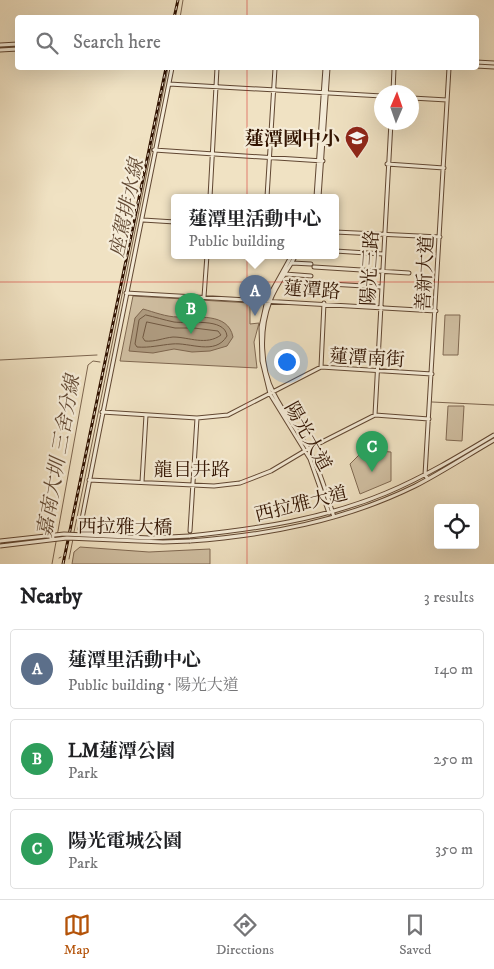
<!DOCTYPE html>
<html lang="en">
<head>
<meta charset="utf-8">
<style>
  body { margin:0; font-family:"IM FELL DW Pica","Noto Serif TC",serif; background:#f2f2f2; color:#202124 }
  .controls { position:absolute; right:15px; bottom:15px; display:grid; overflow:hidden; border-radius:5px; box-shadow:0 5px 20px #0002 }
  .controls button { width:45px; height:45px; display:grid; place-items:center; padding:0; border:0; border-bottom:1px solid #e0e0e0; background:#fff; color:#202124; font:25px sans-serif }
  .compass { position:absolute; left:374px; top:85px; width:45px; height:45px; border-radius:50%; background:#fff; box-shadow:0 5px 20px #0002; rotate:2deg }
  .you { position:absolute; left:286px; top:361px; width:18px; height:18px; margin:-12px; border:4px solid #fff; border-radius:50%; background:#1a73e8; box-shadow:0 0 0 8px #1a73e833 }
  .badge { display:grid; place-items:center; width:32px; height:32px; border-radius:50%; background:#b45309; color:#fff; font-size:16px; font-weight:700 }
  .pin { position:absolute; translate:-50% -41px; filter:drop-shadow(0 1px 2px #0008) }
  .pin::after { content:''; position:absolute; top:26px; width:18px; height:15px; background:inherit; clip-path:polygon(0 0,100% 0,50% 100%) }
  .popup { position:absolute; left:171px; top:194px; width:168px; height:65px; box-sizing:border-box; display:grid; place-content:center; border-radius:5px; background:#fff; filter:drop-shadow(0 1px 4px #0005); font-size:16px; white-space:nowrap; color:#757577 }
  .popup b { font-size:19px; color:#202124 }
  .popup::after { content:''; position:absolute; left:50%; top:100%; margin-left:-10px; border:10px solid transparent; border-top-color:#fff }
  .list { margin:0; padding:0; list-style:none }
  h2 { display:flex; justify-content:space-between; align-items:center; height:65px; margin:0; padding:0 20px; font-size:21px }
  h2 small { font-size:16px; font-weight:400; color:#757577 }
  .list li { display:grid; grid-template-columns:32px 1fr auto; gap:15px; align-items:center; box-sizing:border-box; height:80px; margin:0 10px 10px; padding:0 10px; border:1px solid #e0e0e0; border-radius:5px }
  .list b { display:block; font-size:19px; white-space:nowrap }
  .list p { margin:0; font-size:16px; white-space:nowrap; color:#757577 }
  .list em { font-size:16px; font-style:normal; color:#757577 }
  .icon { flex:none; width:28px; height:28px; fill:none; stroke:currentColor; stroke-width:2; stroke-linecap:round; stroke-linejoin:round }
  .map { position:relative; flex:none; width:494px; height:564px; overflow:hidden }
  .search { position:absolute; background:#fff; box-shadow:0 5px 20px #0002; left:15px; right:15px; top:15px; height:55px; display:flex; align-items:center; gap:12px; box-sizing:border-box; padding:0 18px; border-radius:5px; color:#757577; font-size:19px }
  .sheet { height:335px; background:#fff }
  nav { display:flex; justify-content:space-around; align-items:center; box-sizing:border-box; height:70px; border-top:1px solid #e0e0e0; background:#fff; font-size:14px; color:#757577 }
  nav a { display:grid; justify-items:center; gap:2px }
  nav .on { color:#b45309 }
  .map>svg:first-child { display:block }
</style>
</head>
<body>
<div class="map">
<svg width="494" height="564" viewBox="0 0 494 564">
  <rect width="100%" height="100%" fill="#f0e2c3"/>
  <filter id="stains"><feTurbulence type="fractalNoise" baseFrequency=".004" numOctaves="4"/><feColorMatrix values="0 0 0 0 .2 0 0 0 0 .09 0 0 0 0 .02 0 0 0 .5 -.17"/></filter>
  <radialGradient id="worn" r=".72"><stop offset=".6" stop-color="#630" stop-opacity="0"/><stop offset="1" stop-color="#630" stop-opacity=".3"/></radialGradient>
  <!-- green -->
  <path fill="#d0bfa2" stroke="#806952" d="M 133,296 L 250,303 L 250,324 L 259,323 L 254,342 L 257,368 L 120,361 Z
    M 445,315 L 460,315 L 458,355 L 443,355 Z
    M 448,406 L 464,406 L 462,441 L 446,440 Z
    M 364,450 L 391,452 L 391,481 L 360,494 L 350,464 Z
    M 80,547 L 149,552 L 210,549 L 210,564 L 72,564 L 74,552 Z"/>
  <!-- water -->
  <path fill="#af9c81" stroke="#7d654e" d="M 143,309 C 154,312 166,317 178,317 C 197,318 228,312 233,337 L 227,346 L 210,351 L 192,352 L 174,349 L 153,353 L 129,351 L 135,318 Z"/>
  <g fill="none" stroke-linecap="round" stroke-linejoin="round">
    <!-- shore -->
    <path stroke="#705841" stroke-width="1" d="M 146,315 C 155,317 164,320 174,322 C 188,324 225,317 227,336 C 215,356 190,342 172,344 C 160,345 150,348 137,347 L 135,344 L 139,320 Z
      M 147,322 L 175,328 L 194,328 L 218,331 L 221,335 C 206,346 189,337 173,337 C 163,338 155,342 145,341 L 143,338 Z"/>
    <!-- stream -->
    <path stroke="#7d654e" stroke-width="1" d="M 180,18 L 183,0
      M 0,360 L 97,355
      M 432,402 L 494,405
      M 74,532 L 168,68
      M 59,558 L 61,557
      M 69,559 L 73,539
      M 52,564 L 88,365 L 93,361 L 100,362"/>
    <defs>
      <path id="minor" d="M 0,45 L 18,44
        M 0,50 L 18,49
        M 476,62 L 494,63
        M 476,66 L 494,67
        M 169,84 L 382,96
        M 393,92 L 394,68
        M 412,98 L 447,100
        M 154,150 L 323,161
        M 387,164 L 444,168
        M 210,197 L 217,68
        M 267,197 L 275,68
        M 316,197 L 325,68
        M 319,197 L 328,68
        M 143,220 L 175,222
        M 335,232 L 440,237
        M 335,251 L 383,254
        M 292,255 L 267,300 L 261,327 L 262,361 L 270,394 L 310,459 L 329,513
        M 296,255 C 288,270 276,285 270,301 C 259,330 260,367 274,394 C 285,416 301,434 312,456 C 322,476 327,496 334,517
        M 292,263 L 311,264
        M 314,267 L 409,273
        M 285,274 L 311,276
        M 313,283 L 381,287
        M 126,293 L 436,311
        M 204,297 L 207,255
        M 321,367 L 324,303
        M 102,412 L 197,418 L 228,415 L 321,367 L 432,374
        M 375,415 L 391,122
        M 428,479 L 425,475 L 449,68
        M 89,480 L 214,486 L 240,483 L 271,471 L 308,449 L 375,415 L 429,419
        M 142,482 L 146,415
        M 80,529 C 110,375 142,221 172,68
        M 190,531 L 197,418
        M 189,536 C 257,529 324,519 386,493 C 424,477 459,456 494,435
        M 190,541 C 268,535 344,521 415,486 C 442,472 468,455 494,440"/>
    </defs>
    <!-- minor casing -->
    <use href="#minor" stroke="#614732" stroke-width="5"/>
    <!-- minor -->
    <use href="#minor" stroke="#f5ecd8" stroke-width="3"/>
    <defs>
      <path id="rail" d="M 174,18 L 178,0
        M 63,564 L 166,68"/>
    </defs>
    <!-- rail casing -->
    <use href="#rail" stroke="#311301" stroke-width="3"/>
    <!-- rail -->
    <use href="#rail" stroke="#f5ecd8" stroke-width="1" stroke-dasharray="4" stroke-linecap="butt"/>
    <defs>
      <path id="minor-bridge" d="M 0,541 L 64,534 L 150,538 L 189,536
        M 0,546 L 67,538 L 163,542 L 190,541"/>
    </defs>
    <!-- minor-bridge casing -->
    <use href="#minor-bridge" stroke="#614732" stroke-width="5" stroke-linecap="butt"/>
    <!-- minor-bridge -->
    <use href="#minor-bridge" stroke="#f5ecd8" stroke-width="3"/>
  </g>
  <!-- grid -->
  <path fill="none" stroke="#d62828" stroke-width="1" stroke-opacity="0.55" d="M 247,0 L 247,18M 247,68 L 247,564M 0,282 L 494,282"/>
  <!-- icons -->
  <defs>
    <symbol id="school-pin" viewBox="-11 -11 22 30"><path d="M0 17L-7.5 6A9.5 9.5 0 1 1 7.5 6Z" fill="#8f2418" stroke="#f5ecd8"/><path d="M0-5L7-2L0 1L-7-2ZM-4 1L0 2.5L4 1V4Q0 6-4 4Z" fill="#fff"/></symbol>
  </defs>
  <g fill-rule="evenodd">
    <use href="#school-pin" x="343" y="124" width="28" height="38"/>
  </g>
  <g text-anchor="middle" stroke-width="4.5" stroke-linejoin="round" paint-order="stroke">
    <!-- poi labels -->
    <g font-size="19" font-weight="bold" fill="#311301" stroke="#f5ecd8" text-anchor="end">
      <text x="340" y="145">蓮潭國中小</text>
    </g>
    <!-- street labels -->
    <g font-size="19" fill="#311301" stroke="#f5ecd8">
      <text transform="translate(369 268) rotate(-87)" y="7">陽光三路</text>
      <text transform="translate(424 273) rotate(-87)" y="7">善新大道</text>
      <text transform="translate(312 289) rotate(4)" y="7">蓮潭路</text>
      <text transform="translate(367 357) rotate(3)" y="7">蓮潭南街</text>
      <text transform="translate(309 436) rotate(61)" y="7">陽光大道</text>
      <text x="192" y="476">龍目井路</text>
      <text transform="translate(301 503) rotate(-14)" y="7">西拉雅大道</text>
      <text transform="translate(125 526) rotate(1)" y="7">西拉雅大橋</text>
    </g>
    <!-- water labels -->
    <g font-size="20" font-style="italic" fill="#634a34" stroke="#f5ecd8">
      <text transform="translate(126 208) rotate(-78)" y="7">座駕排水線</text>
      <text transform="translate(58 456) rotate(-80)" y="7">嘉南大圳 三舍分線</text>
    </g>
  </g>
  <rect width="100%" height="100%" filter="url(#stains)"/>
  <rect width="100%" height="100%" fill="url(#worn)"/>
</svg>
<div class="controls">
<button><svg class="icon" aria-label="locate" viewBox="0 0 24 24"><circle cx="12" cy="12" r="6"/><path d="M12 2v4M12 18v4M2 12h4M18 12h4"/></svg></button>
</div>
<svg class="compass" viewBox="-18 -18 36 36"><path d="M0-13l5 13h-10z" fill="#e53935"/><path d="M0 13l5-13h-10z" fill="#757577"/></svg>
<div class="you"></div>
<div class="pin badge" style="left:255px;top:316px;background:#5c6f8a">A</div>
<div class="popup"><b>蓮潭里活動中心</b>Public building</div>
<div class="pin badge" style="left:191px;top:334px;background:#2e9e5b">B</div>
<div class="pin badge" style="left:372px;top:472px;background:#2e9e5b">C</div>
<div class="search"><svg class="icon" aria-label="search" viewBox="0 0 24 24"><circle cx="10" cy="10" r="6"/><path d="M15 15l6 6"/></svg>Search here</div>
</div>
<section class="sheet">
<h2>Nearby<small>3 results</small></h2>
<ul class="list">
<li><span class="badge" style="background:#5c6f8a">A</span><div><b>蓮潭里活動中心</b><p>Public building · 陽光大道</p></div><em>140 m</em></li>
<li><span class="badge" style="background:#2e9e5b">B</span><div><b>LM蓮潭公園</b><p>Park</p></div><em>250 m</em></li>
<li><span class="badge" style="background:#2e9e5b">C</span><div><b>陽光電城公園</b><p>Park</p></div><em>350 m</em></li>
</ul>
</section>
<nav>
<a class="on"><svg class="icon" aria-label="map" viewBox="0 0 24 24"><path d="M3 6l6-2 6 2 6-2v14l-6 2-6-2-6 2zM9 4v14M15 6v14"/></svg>Map</a>
<a><svg class="icon" aria-label="directions" viewBox="0 0 24 24"><path d="M12 3l9 9-9 9-9-9zM9 14v-3h6M13 9l2 2-2 2"/></svg>Directions</a>
<a><svg class="icon" aria-label="saved" viewBox="0 0 24 24"><path d="M7 4h10v16l-5-4-5 4z"/></svg>Saved</a>
</nav>
</body>
</html>
